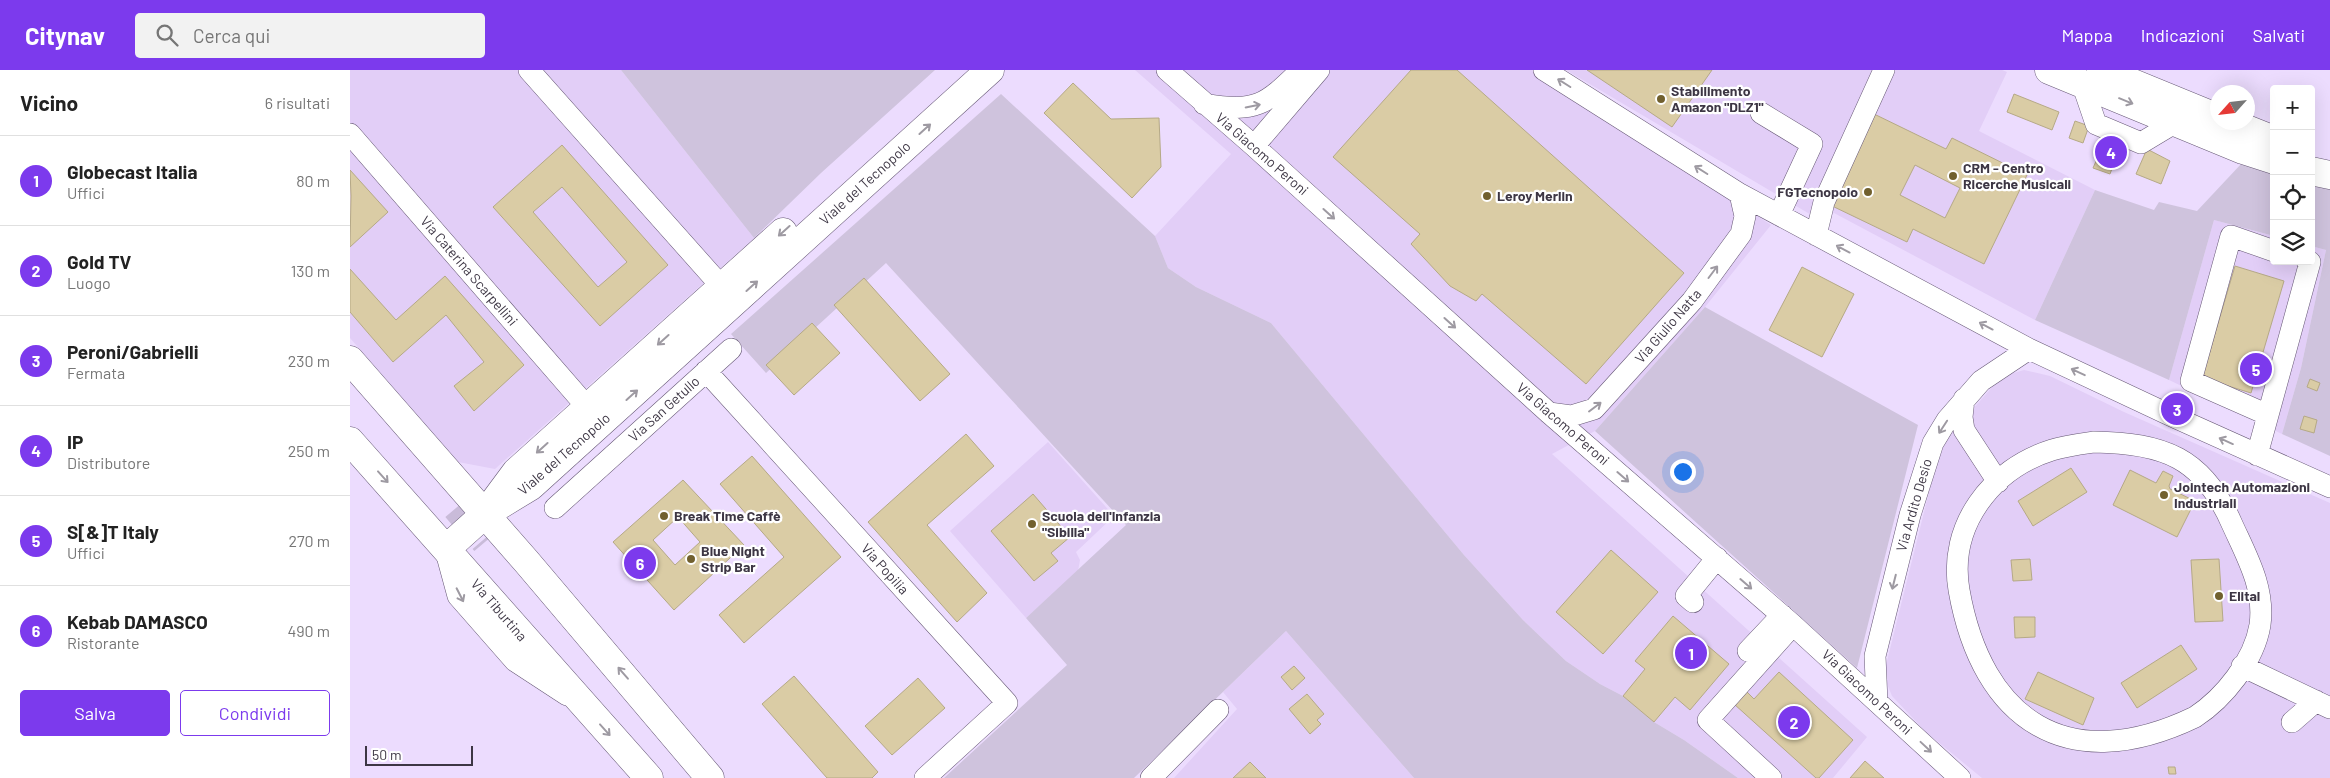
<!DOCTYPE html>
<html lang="it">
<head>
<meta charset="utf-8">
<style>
  body { margin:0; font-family:Barlow,sans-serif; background:#f2f2f2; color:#222 }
  .controls { position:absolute; right:15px; top:15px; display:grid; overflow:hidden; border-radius:5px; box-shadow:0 5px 20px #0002 }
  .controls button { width:45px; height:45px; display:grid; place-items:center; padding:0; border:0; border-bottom:1px solid #e0e0e0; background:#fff; color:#222; font:25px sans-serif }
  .compass { position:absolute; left:1860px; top:15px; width:45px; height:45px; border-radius:50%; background:#fff; box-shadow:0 5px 20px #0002; rotate:243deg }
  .scale { position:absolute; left:15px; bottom:12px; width:108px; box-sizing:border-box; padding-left:5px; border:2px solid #3d3644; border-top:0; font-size:14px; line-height:18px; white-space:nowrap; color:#3d3644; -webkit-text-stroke:4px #fff; paint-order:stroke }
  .you { position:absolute; left:1332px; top:401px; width:18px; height:18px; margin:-12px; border:4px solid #fff; border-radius:50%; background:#1a73e8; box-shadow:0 0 0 8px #1a73e833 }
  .badge { display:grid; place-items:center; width:32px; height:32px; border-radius:50%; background:#7c3aed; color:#fff; font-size:16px; font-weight:700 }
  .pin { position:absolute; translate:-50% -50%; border:2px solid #fff; box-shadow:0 1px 5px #0006 }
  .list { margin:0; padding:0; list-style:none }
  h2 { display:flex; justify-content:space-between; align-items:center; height:65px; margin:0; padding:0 20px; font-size:21px }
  h2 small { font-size:16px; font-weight:400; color:#767676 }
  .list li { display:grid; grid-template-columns:32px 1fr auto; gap:15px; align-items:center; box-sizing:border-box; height:90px; padding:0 20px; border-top:1px solid #e0e0e0 }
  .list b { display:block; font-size:19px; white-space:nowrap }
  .list p { margin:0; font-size:16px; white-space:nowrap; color:#767676 }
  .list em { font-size:16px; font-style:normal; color:#767676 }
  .actions { display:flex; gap:10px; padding:15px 20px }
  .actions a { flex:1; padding:11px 0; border:1px solid #7c3aed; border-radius:5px; text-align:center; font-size:18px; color:#7c3aed }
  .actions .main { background:#7c3aed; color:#fff }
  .icon { flex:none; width:28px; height:28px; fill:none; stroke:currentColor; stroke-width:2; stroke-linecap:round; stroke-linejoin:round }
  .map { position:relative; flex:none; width:1980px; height:708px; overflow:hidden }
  header { display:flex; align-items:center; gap:30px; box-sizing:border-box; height:70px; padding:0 25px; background:#7c3aed; color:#fff }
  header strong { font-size:24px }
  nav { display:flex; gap:28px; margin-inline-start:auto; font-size:18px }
  .search { width:350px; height:45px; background:#f2f2f2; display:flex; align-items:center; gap:12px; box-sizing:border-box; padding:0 18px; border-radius:5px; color:#767676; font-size:19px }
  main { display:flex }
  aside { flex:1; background:#fff }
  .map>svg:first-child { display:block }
</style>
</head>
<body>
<header>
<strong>Citynav</strong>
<div class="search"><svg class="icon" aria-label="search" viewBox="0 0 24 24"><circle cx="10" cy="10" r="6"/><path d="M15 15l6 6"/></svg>Cerca qui</div>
<nav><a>Mappa</a><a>Indicazioni</a><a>Salvati</a></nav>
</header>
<main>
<aside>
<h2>Vicino<small>6 risultati</small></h2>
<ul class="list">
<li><span class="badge">1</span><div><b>Globecast Italia</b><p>Uffici</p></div><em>80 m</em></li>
<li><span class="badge">2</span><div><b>Gold TV</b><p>Luogo</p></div><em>130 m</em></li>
<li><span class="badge">3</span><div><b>Peroni/Gabrielli</b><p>Fermata</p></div><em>230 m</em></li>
<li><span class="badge">4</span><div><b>IP</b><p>Distributore</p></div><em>250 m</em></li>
<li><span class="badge">5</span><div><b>S[&amp;]T Italy</b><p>Uffici</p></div><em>270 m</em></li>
<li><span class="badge">6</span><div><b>Kebab DAMASCO</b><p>Ristorante</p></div><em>490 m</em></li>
</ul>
<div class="actions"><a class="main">Salva</a><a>Condividi</a></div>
</aside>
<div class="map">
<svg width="1980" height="708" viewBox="0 0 1980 708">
  <rect width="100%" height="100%" fill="#ecdcfe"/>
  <!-- built -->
  <path fill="#e2cef7" d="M 0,0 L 271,0 L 404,168 L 145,399 L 108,392 L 0,268 Z
    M 785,0 L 1184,0 L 1421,155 L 1355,237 L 1245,361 L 1202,384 L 1517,667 L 1483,708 L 1388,708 L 1334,670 L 1304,652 L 1273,626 L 1250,614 L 1216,591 L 1173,550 L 1114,485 L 921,253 L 846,217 L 818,198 L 805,166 L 881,84 Z
    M 1216,0 L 1652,0 L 1657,2 L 1629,61 L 1745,120 L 1685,250 L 1469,135 L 1463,146 Z
    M 1864,150 L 1924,166 L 1924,191 L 1961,191 L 1961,176 L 1976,180 L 1951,298 L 1932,364 L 1819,310 Z
    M 1674,300 L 1700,306 L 1774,342 L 1980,433 L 1980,708 L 1632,708 L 1576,662 L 1542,626 L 1536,611 L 1536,595 L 1588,386 L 1601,364 L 1644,315 L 1660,304 Z
    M 698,372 L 764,446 L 726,482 L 730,490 L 728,501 L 676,548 L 600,461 Z
    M 936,561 L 1064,708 L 824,708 L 887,639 L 873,622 Z"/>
  <!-- green -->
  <path fill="#cfc3dd" d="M 271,0 L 585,0 L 471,103 L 404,168 Z
    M 651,24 L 805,166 L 818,198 L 846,217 L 921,253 L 1114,485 L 1173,550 L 1216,591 L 1250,614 L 1273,626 L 1304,652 L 1334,670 L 1388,708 L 1064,708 L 936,561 L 784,708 L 594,708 L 717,595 L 676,548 L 776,455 L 536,193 L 416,303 L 381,264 Z
    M 1892,93 L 1924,102 L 1924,166 L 1864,150 L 1819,310 L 1685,250 L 1745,120 L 1804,140 L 1809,132 L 1847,141 Z
    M 1961,112 L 1980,117 L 1980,386 L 1932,364 L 1951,298 L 1976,180 L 1961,176 Z
    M 1355,237 L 1568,355 L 1507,598 L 1245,361 Z"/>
  <!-- building -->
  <path fill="#dacca5" stroke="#b5a986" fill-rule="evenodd" d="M 1061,0 L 1107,0 L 1334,203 L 1236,314 L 1132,224 L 1126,231 L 1100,216 L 1061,174 L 1070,164 L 983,87 Z
    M 1237,0 L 1362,0 L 1322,57 Z
    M 723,13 L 761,49 L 809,48 L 811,97 L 782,128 L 694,43 Z
    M 1664,24 L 1709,42 L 1702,60 L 1657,42 Z
    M 1522,43 L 1596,79 L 1602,68 L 1677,105 L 1634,194 L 1563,159 L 1557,172 L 1478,134 ZM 1565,95 L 1610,118 L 1595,148 L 1550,125 Z
    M 1725,51 L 1739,56 L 1733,73 L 1719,68 Z
    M 1764,51 L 1777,58 L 1760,104 L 1743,98 Z
    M 212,75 L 318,195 L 250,256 L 143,137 ZM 212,117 L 277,192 L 248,217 L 183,142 Z
    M 1797,79 L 1820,91 L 1811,114 L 1786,104 Z
    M 0,100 L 38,142 L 0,177 L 1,126 Z
    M 1885,196 L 1934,211 L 1901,323 L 1852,308 Z
    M 1452,197 L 1504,224 L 1472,287 L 1419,260 Z
    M 0,199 L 46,250 L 95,206 L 174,295 L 124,341 L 104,316 L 134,292 L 96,245 L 43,292 L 0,242 Z
    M 514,208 L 600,304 L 570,331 L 484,235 Z
    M 462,253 L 490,283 L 444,325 L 416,295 Z
    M 1960,309 L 1970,313 L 1967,321 L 1957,317 Z
    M 1954,346 L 1967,350 L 1964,363 L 1950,359 Z
    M 616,364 L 644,396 L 577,455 L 637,523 L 607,552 L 518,452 Z
    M 402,386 L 491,487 L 394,573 L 369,545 L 434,487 L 370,414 Z
    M 1721,398 L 1737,422 L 1683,456 L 1668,431 Z
    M 1780,400 L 1806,413 L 1813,401 L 1823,406 L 1819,416 L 1820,419 L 1845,431 L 1827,467 L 1763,435 Z
    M 333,410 L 394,475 L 324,540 L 263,472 ZM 328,447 L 350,472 L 325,495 L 303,470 Z
    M 683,424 L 720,467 L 701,483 L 708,491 L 684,511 L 641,461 Z
    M 1261,480 L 1308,522 L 1253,584 L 1206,542 Z
    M 1680,489 L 1682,510 L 1663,511 L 1661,490 Z
    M 1869,489 L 1873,551 L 1845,552 L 1841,490 Z
    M 1323,546 L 1379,594 L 1340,640 L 1325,627 L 1304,652 L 1273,626 L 1295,599 L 1285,591 Z
    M 1664,547 L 1685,547 L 1685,567 L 1665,568 Z
    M 1831,575 L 1847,599 L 1787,638 L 1771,613 Z
    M 944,596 L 955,608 L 942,620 L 931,607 Z
    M 1429,602 L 1503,670 L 1469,708 L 1466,708 L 1384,634 L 1396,621 L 1404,629 Z
    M 1688,602 L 1744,628 L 1733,655 L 1675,629 Z
    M 444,606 L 528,702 L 522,708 L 477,708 L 412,634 Z
    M 568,608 L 595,638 L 542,685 L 515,656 Z
    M 957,624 L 974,644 L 967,650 L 971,654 L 960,664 L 939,639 Z
    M 1515,691 L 1534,708 L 1500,708 Z
    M 900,692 L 916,708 L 883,708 Z
    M 1818,697 L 1825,697 L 1826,704 L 1819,704 Z"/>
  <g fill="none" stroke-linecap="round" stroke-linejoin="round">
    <!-- major-tunnel -->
    <path stroke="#c9bbd9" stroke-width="28" stroke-dasharray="28 14" stroke-linecap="butt" d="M 106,438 L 135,472"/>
    <defs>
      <path id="minor" d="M 179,0 L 372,217
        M 817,0 L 904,76 L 1199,343 L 1443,555 L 1610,708
        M 1194,0 L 1390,124 L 1679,279 L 1824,347 L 1980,417
        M 1732,13 L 1746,54 L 1791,73 L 1826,52
        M 854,34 C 907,43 915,35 951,0
        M 1411,43 L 1462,74 L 1429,145
        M 0,64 L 238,338
        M 904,76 L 969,0
        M 1466,165 L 1474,132 L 1534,0
        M 356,301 L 657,633 L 575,708
        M 1614,329 L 1612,347 L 1614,360 L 1648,412
        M 1199,343 L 1221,346 L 1244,339 L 1342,231 L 1391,164 L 1395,146 L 1390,124
        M 1918,345 L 1841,311 L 1881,166 L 1924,181
        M 1744,372 C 1813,373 1853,387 1882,454 C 1897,487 1915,518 1910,555 C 1904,591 1874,628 1845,647 C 1718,708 1632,651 1609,520 C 1598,456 1641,399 1702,380 C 1715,376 1730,374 1744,372 Z
        M 1907,385 L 1960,192 L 1957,191
        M 205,438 L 381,279
        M 96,482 L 108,526 L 165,591 L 217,625
        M 1343,532 L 1336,526 L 1367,488
        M 1398,581 L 1432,545
        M 1892,596 L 1980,638
        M 1527,632 L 1525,586 L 1560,445 L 1583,373 L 1597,350 L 1631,311 L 1679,279
        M 1942,652 L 1966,631
        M 801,708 L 868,640
        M 1421,708 L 1358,650 L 1443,555"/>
      <path id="major" d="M 1699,0 L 1893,80 L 1924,90
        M 1751,0 L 1868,48
        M 1879,52 L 1924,70
        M 1961,101 L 1980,105
        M 0,290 L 176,491 L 360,708
        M 0,371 L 299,708
        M 143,433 L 166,402 L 433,162
        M 96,479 L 135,444 L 181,416 L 640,0"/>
    </defs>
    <!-- minor casing -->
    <use href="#minor" stroke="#675976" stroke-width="22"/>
    <!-- major casing -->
    <use href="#major" stroke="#675976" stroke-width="29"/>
    <!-- minor -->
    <use href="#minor" stroke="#fff" stroke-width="21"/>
    <!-- major -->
    <use href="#major" stroke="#fff" stroke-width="28"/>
  </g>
  <!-- one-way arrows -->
  <defs><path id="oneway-shaft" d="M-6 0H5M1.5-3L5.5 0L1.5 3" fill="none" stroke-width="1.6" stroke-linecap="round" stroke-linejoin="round" transform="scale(1.25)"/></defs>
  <g stroke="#9e9aa2">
    <use href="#oneway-shaft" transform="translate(1214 13) rotate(-148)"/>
    <use href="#oneway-shaft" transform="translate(1776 31) rotate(22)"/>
    <use href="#oneway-shaft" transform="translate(903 36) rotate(-11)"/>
    <use href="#oneway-shaft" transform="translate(575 59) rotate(-42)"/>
    <use href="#oneway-shaft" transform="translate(1351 100) rotate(-148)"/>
    <use href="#oneway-shaft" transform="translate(979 144) rotate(42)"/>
    <use href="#oneway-shaft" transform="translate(434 161) rotate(138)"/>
    <use href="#oneway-shaft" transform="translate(1493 179) rotate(-152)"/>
    <use href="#oneway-shaft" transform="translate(1363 202) rotate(-53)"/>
    <use href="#oneway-shaft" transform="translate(402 216) rotate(-42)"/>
    <use href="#oneway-shaft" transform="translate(1100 253) rotate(42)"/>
    <use href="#oneway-shaft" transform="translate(1636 256) rotate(-152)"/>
    <use href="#oneway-shaft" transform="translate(313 270) rotate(138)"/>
    <use href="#oneway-shaft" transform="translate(1728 302) rotate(-155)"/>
    <use href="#oneway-shaft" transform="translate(282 325) rotate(-42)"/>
    <use href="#oneway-shaft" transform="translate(1245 337) rotate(-37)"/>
    <use href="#oneway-shaft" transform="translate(1593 357) rotate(123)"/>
    <use href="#oneway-shaft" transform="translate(1876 371) rotate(-156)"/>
    <use href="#oneway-shaft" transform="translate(192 378) rotate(138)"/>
    <use href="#oneway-shaft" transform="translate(33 407) rotate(48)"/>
    <use href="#oneway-shaft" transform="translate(1273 407) rotate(41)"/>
    <use href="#oneway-shaft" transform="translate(1544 512) rotate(104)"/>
    <use href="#oneway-shaft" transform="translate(1396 514) rotate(41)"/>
    <use href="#oneway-shaft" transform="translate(110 525) rotate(63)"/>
    <use href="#oneway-shaft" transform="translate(273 603) rotate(-131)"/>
    <use href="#oneway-shaft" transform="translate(255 660) rotate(48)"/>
    <use href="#oneway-shaft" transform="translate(1576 677) rotate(43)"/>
  </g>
  <!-- markers -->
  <g fill="#71602e" stroke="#fff" stroke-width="2">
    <circle cx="1311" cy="29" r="5"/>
    <circle cx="1603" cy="106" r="5"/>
    <circle cx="1518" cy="122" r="5"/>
    <circle cx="1137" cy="126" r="5"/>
    <circle cx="1814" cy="425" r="5"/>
    <circle cx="314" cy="446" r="5"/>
    <circle cx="682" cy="454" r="5"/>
    <circle cx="341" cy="489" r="5"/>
    <circle cx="1869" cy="526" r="5"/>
  </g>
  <g text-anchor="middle" stroke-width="4.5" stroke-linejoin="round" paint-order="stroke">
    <!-- poi labels -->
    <g font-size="14" font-weight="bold" fill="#3d3644" stroke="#fff" text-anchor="start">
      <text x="1321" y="26">Stabilimento<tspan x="1321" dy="16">Amazon "DLZ1"</tspan></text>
      <text x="1613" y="103">CRM - Centro<tspan x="1613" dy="16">Ricerche Musicali</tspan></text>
      <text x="1508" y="127" text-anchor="end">FGTecnopolo</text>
      <text x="1147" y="131">Leroy Merlin</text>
      <text x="1824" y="422">Jointech Automazioni<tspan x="1824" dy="16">Industriali</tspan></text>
      <text x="324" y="451">Break Time Caffè</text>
      <text x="692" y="451">Scuola dell'Infanzia<tspan x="692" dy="16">"Sibilla"</tspan></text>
      <text x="351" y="486">Blue Night<tspan x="351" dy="16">Strip Bar</tspan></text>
      <text x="1879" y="531">Elital</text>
    </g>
    <!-- street labels -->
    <g font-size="14" fill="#3d3644" stroke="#fff">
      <text transform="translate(912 84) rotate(41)" y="5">Via Giacomo Peroni</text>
      <text transform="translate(515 113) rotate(-42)" y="5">Viale del Tecnopolo</text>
      <text transform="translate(119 201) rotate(49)" y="5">Via Caterina Scarpellini</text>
      <text transform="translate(1318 256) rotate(-49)" y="5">Via Giulio Natta</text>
      <text transform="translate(314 339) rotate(-42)" y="5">Via San Getullo</text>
      <text transform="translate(1213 354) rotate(41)" y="5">Via Giacomo Peroni</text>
      <text transform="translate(214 384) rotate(-41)" y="5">Viale del Tecnopolo</text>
      <text transform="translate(1564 435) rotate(-74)" y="5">Via Ardito Desio</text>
      <text transform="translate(535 499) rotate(48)" y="5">Via Popilia</text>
      <text transform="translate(149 540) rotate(49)" y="5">Via Tiburtina</text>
      <text transform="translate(1517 622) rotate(43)" y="5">Via Giacomo Peroni</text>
    </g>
  </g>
</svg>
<div class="controls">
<button>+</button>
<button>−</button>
<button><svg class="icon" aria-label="locate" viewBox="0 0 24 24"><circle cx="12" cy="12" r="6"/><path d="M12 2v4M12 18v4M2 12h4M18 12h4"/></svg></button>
<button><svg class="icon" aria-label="layers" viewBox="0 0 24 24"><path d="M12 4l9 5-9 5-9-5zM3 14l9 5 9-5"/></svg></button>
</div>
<svg class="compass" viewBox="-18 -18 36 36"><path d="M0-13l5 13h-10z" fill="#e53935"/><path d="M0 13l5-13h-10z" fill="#767676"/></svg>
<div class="scale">50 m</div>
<div class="you"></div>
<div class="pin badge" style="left:1341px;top:583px">1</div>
<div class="pin badge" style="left:1444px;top:652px">2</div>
<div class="pin badge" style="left:1827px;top:339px">3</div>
<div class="pin badge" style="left:1761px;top:82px">4</div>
<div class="pin badge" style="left:1906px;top:299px">5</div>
<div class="pin badge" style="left:290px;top:493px">6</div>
</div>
</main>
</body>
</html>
